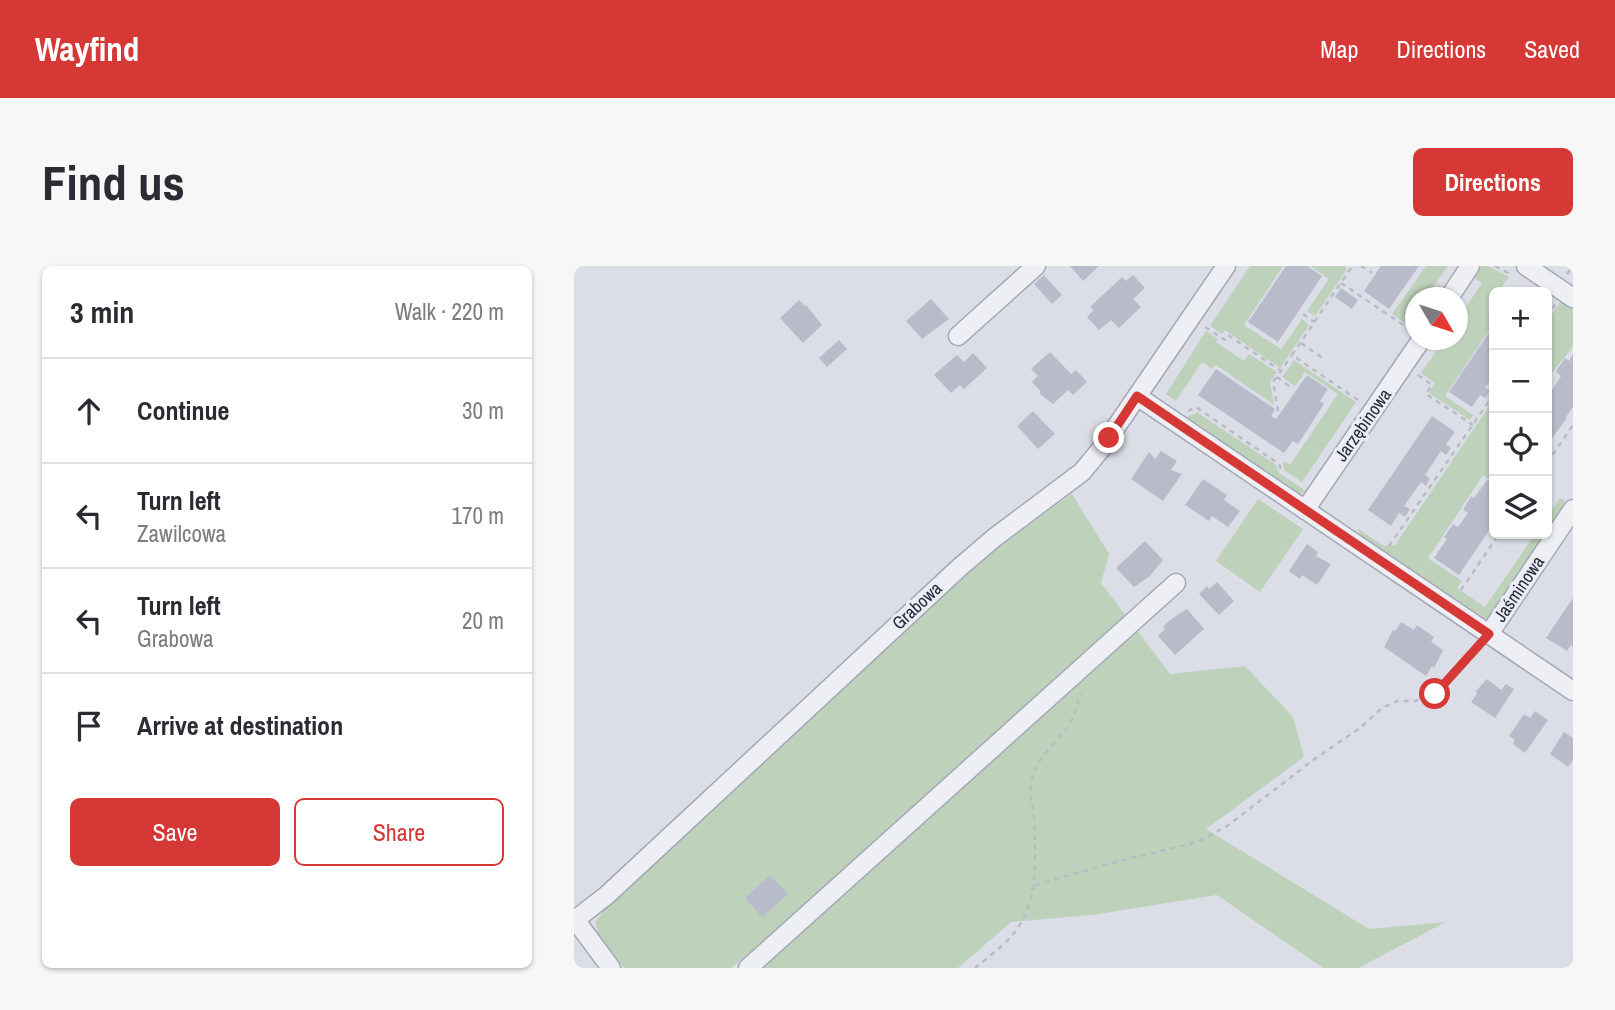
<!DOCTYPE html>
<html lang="en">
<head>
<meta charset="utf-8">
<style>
  body { margin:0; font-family:"Archivo Narrow",sans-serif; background:#f7f7f7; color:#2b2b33 }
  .controls { position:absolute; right:21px; top:21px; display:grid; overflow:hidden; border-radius:10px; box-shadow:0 2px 5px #0004 }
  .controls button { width:63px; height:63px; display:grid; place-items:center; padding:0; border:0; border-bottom:2px solid #e1e1e2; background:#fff; color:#2b2b33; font:35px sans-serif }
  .compass { position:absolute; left:831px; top:21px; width:63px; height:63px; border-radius:50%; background:#fff; box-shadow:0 2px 5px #0004; rotate:129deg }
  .stop { position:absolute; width:21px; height:21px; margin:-16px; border:5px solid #d63836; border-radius:50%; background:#fff }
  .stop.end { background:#d63836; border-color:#fff; box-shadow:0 2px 7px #0008 }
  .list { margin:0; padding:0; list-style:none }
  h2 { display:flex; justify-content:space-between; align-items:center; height:91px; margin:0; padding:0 28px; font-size:30px }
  h2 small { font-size:23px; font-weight:400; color:#7c7c81 }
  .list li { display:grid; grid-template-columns:46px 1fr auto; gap:21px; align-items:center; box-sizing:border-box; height:105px; padding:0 28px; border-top:2px solid #e1e1e2 }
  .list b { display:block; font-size:26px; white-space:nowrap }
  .list p { margin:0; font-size:23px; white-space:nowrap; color:#7c7c81 }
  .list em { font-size:23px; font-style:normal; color:#7c7c81 }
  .actions { display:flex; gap:14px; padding:21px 28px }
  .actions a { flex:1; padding:16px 0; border:2px solid #d63836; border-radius:10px; text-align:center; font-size:24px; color:#d63836 }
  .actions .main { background:#d63836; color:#fff }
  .icon { flex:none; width:38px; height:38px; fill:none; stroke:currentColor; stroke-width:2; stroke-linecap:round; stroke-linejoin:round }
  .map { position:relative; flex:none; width:999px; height:702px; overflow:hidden; border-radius:10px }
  header { display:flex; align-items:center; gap:42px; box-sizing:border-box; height:98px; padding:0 35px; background:#d63836; color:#fff }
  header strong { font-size:33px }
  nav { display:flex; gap:38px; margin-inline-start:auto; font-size:24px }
  .intro { display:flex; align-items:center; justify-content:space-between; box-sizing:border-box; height:168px; padding:0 42px }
  h1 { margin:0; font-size:49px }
  .button { padding:18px 32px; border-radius:10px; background:#d63836; color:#fff; font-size:24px; font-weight:700 }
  main { display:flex; gap:42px; padding:0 42px }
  aside { flex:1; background:#fff; border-radius:10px; box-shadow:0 2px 5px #0004 }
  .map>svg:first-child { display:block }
</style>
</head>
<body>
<header>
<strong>Wayfind</strong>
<nav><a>Map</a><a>Directions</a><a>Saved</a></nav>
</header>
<div class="intro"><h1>Find us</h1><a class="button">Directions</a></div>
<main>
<aside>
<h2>3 min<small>Walk · 220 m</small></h2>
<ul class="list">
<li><svg class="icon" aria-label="ahead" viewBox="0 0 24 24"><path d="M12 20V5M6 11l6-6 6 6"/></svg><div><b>Continue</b></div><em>30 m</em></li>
<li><svg class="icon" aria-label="left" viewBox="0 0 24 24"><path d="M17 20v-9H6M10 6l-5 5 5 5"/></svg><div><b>Turn left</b><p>Zawilcowa</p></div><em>170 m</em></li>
<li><svg class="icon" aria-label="left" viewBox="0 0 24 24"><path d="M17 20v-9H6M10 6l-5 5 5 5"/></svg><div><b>Turn left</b><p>Grabowa</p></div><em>20 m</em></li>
<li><svg class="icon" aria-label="arrive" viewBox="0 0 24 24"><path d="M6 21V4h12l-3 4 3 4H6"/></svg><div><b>Arrive at destination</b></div></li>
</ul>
<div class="actions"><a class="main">Save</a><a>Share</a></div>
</aside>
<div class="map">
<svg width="999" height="702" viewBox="0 0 999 702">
  <rect width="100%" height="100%" fill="#dbdee7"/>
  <!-- green -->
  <path fill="#bdd1bb" d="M 676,0 L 709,0 L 670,59 L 707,83 L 728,53 L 735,59 L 706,102 L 651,64 L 648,68 L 636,60 Z
    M 736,0 L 770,0 L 773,3 L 741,50 L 733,45 L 755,13 Z
    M 852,0 L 874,0 L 852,31 L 842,32 L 841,48 L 834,59 L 818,48 Z
    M 905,0 L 914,0 L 935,11 L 924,26 L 920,26 L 920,32 L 914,41 L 920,46 L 920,57 L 871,130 L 899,149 L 896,154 L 855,127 L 861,117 L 847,107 L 870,74 L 884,74 L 884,53 L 908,17 L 899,11 Z
    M 988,33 L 999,40 L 999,81 L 973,113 L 973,56 Z
    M 632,65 L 644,73 L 642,76 L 670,95 L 675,88 L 703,106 L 696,116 L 700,139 L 642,99 L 638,103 L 628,96 L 602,135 L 592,128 Z
    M 720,94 L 782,136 L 728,216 L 710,204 L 709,195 L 716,199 L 764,128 L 731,106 L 721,120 L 708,111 Z
    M 920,133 L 920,204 L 915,213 L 909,209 L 854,292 L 888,315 L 883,322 L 911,341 L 961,268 L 973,268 L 973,251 L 986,232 L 990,234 L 991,243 L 918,351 L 906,354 L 787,270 L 783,262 L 810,280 L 821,279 Z
    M 624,147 L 702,199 L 705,207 L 732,225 L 724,229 L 613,154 L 614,150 Z
    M 498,228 L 535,288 L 527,317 L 596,408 L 671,400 L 719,451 L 730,491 L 632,563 L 795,663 L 872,656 L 784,702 L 749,702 L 643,629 L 518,649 L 437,656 L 384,702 L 190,702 L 175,687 L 157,702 L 50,702 L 24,667 L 21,656 L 31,643 L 374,324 L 428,277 Z
    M 684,233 L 729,263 L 686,326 L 642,295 Z"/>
  <!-- building -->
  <path fill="#b8bcca" d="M 496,0 L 525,0 L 509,15 Z
    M 712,0 L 733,0 L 748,10 L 704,76 L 674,56 Z
    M 807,0 L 845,0 L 815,43 L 790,25 Z
    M 470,9 L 488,29 L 478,38 L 460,18 Z
    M 559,9 L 571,22 L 559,33 L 567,41 L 545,62 L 537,54 L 525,64 L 513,51 L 520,44 L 516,41 L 548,11 L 552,15 Z
    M 767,22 L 784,34 L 778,43 L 761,31 Z
    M 357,33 L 375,53 L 348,73 L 332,55 Z
    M 225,34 L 231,40 L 232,39 L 248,59 L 229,77 L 206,52 Z
    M 920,59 L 920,108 L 911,122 L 916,125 L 911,132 L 906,129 L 898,141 L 875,126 Z
    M 265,74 L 273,83 L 253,101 L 245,92 Z
    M 476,86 L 497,108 L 502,104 L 513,116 L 499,129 L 494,124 L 479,138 L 465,127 L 467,126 L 458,116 L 464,110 L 457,103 Z
    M 399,87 L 413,102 L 390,123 L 386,119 L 377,127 L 360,109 L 383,89 L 390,96 Z
    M 999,88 L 999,141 L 992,151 L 993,152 L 973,179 L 973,120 L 978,124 L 987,110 L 982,106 L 984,102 L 991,92 L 995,95 Z
    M 642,103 L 701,143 L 697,150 L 702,153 L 733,109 L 754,123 L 746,135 L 750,138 L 724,178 L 719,175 L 710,187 L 624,129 Z
    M 459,145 L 481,168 L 464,183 L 443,160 Z
    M 858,150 L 881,166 L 872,178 L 877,182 L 872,189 L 867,185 L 851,209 L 856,212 L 852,220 L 847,216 L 830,240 L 836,243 L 831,251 L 825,247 L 817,260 L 794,244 Z
    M 587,185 L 603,195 L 597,204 L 608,208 L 589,235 L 557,213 L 575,186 L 581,193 Z
    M 920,211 L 920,257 L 885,309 L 860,292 L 873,273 L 870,271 L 877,261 L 879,258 L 884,261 L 894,247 L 889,244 L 897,230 L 900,232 L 913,214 L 917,216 Z
    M 629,213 L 653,229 L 650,234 L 666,245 L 654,261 L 638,250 L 635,255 L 611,239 Z
    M 571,275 L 589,294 L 576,310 L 560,321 L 542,302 Z
    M 733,278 L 744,286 L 742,290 L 757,298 L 743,319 L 728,309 L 726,313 L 715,305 Z
    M 643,316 L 660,335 L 645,349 L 625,328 L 633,320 L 635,323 Z
    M 999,332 L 999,381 L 997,379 L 993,385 L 972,372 Z
    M 613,343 L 630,363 L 601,389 L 584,370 L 591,363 L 589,361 L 596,354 Z
    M 827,356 L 840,364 L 843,359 L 860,371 L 857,376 L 869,384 L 860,402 L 858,400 L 852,410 L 810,381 L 819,364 L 821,365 Z
    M 913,413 L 927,424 L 932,418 L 940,423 L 921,452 L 897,436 L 903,428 L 902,425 Z
    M 961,445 L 974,454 L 951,487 L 939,478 L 941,474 L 935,470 L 950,448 L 956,452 Z
    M 990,466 L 999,472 L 999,494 L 994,501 L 976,488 Z
    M 196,609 L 214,628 L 188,651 L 171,632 Z"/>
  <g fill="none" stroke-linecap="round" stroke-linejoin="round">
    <defs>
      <path id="minor" d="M 952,0 L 999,32
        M 875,32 L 896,0
        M 384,70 L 462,0
        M 563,130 L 999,425
        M 731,244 L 847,74
        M 915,368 L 999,243
        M 0,652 L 37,702
        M 1,654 L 33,629 L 386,301 L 420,272 L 508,206 L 527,183 L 652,0
        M 174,702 L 602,317"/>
    </defs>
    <!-- minor casing -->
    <use href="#minor" stroke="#a4a8b4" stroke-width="21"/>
    <!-- path -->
    <path stroke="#b9bcc5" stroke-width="2.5" stroke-dasharray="5 5" stroke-linecap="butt" d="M 787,0 L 798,7
      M 921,0 L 938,9
      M 777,2 L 718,89 L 784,134
      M 993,8 L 999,0
      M 767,17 L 834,62
      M 729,48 L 740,56
      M 973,50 L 981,39
      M 631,61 L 651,74 L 654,69 L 707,105
      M 727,77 L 750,93
      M 844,109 L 858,119 L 852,128 L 899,159
      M 703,111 L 719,123
      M 614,145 L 622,141 L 705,198 L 708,206
      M 704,145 L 699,116 L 718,89
      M 973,197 L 999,159
      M 815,280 L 920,128
      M 887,324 L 925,268
      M 461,619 L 549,594 L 624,576 L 653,560 L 742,492 L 786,462 L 808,442 L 823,435 L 841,435 L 861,428 L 902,381
      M 401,702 C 414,691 430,680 441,666 C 466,633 461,591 460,552 C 459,534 453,530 459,510 C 464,490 481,478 493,462 C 500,453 503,438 507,427"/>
    <!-- minor -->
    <use href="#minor" stroke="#eeeff5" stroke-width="18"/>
  </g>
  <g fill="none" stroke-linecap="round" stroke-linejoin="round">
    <!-- route -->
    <path stroke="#d63836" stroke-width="9" d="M 535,172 L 563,130 L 915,368 L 861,428"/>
  </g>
  <g text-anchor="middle" stroke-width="6" stroke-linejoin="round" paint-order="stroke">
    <!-- street labels -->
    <g font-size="18" fill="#24293d" stroke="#eaedf4">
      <text transform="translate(789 159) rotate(-55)" y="6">Jarzębinowa</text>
      <text transform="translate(945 323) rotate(-56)" y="6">Jaśminowa</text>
      <text transform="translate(343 340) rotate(-43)" y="6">Grabowa</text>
    </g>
  </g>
</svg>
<div class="controls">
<button>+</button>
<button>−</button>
<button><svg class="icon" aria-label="locate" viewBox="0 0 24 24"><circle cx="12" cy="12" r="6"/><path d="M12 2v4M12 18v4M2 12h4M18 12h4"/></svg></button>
<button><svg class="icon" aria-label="layers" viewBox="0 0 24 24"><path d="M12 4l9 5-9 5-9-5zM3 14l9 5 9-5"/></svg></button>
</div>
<svg class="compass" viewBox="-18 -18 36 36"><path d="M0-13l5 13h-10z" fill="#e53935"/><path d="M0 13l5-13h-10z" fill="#7c7c81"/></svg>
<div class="stop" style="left:861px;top:428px"></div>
<div class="stop end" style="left:535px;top:172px"></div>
</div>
</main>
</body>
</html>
